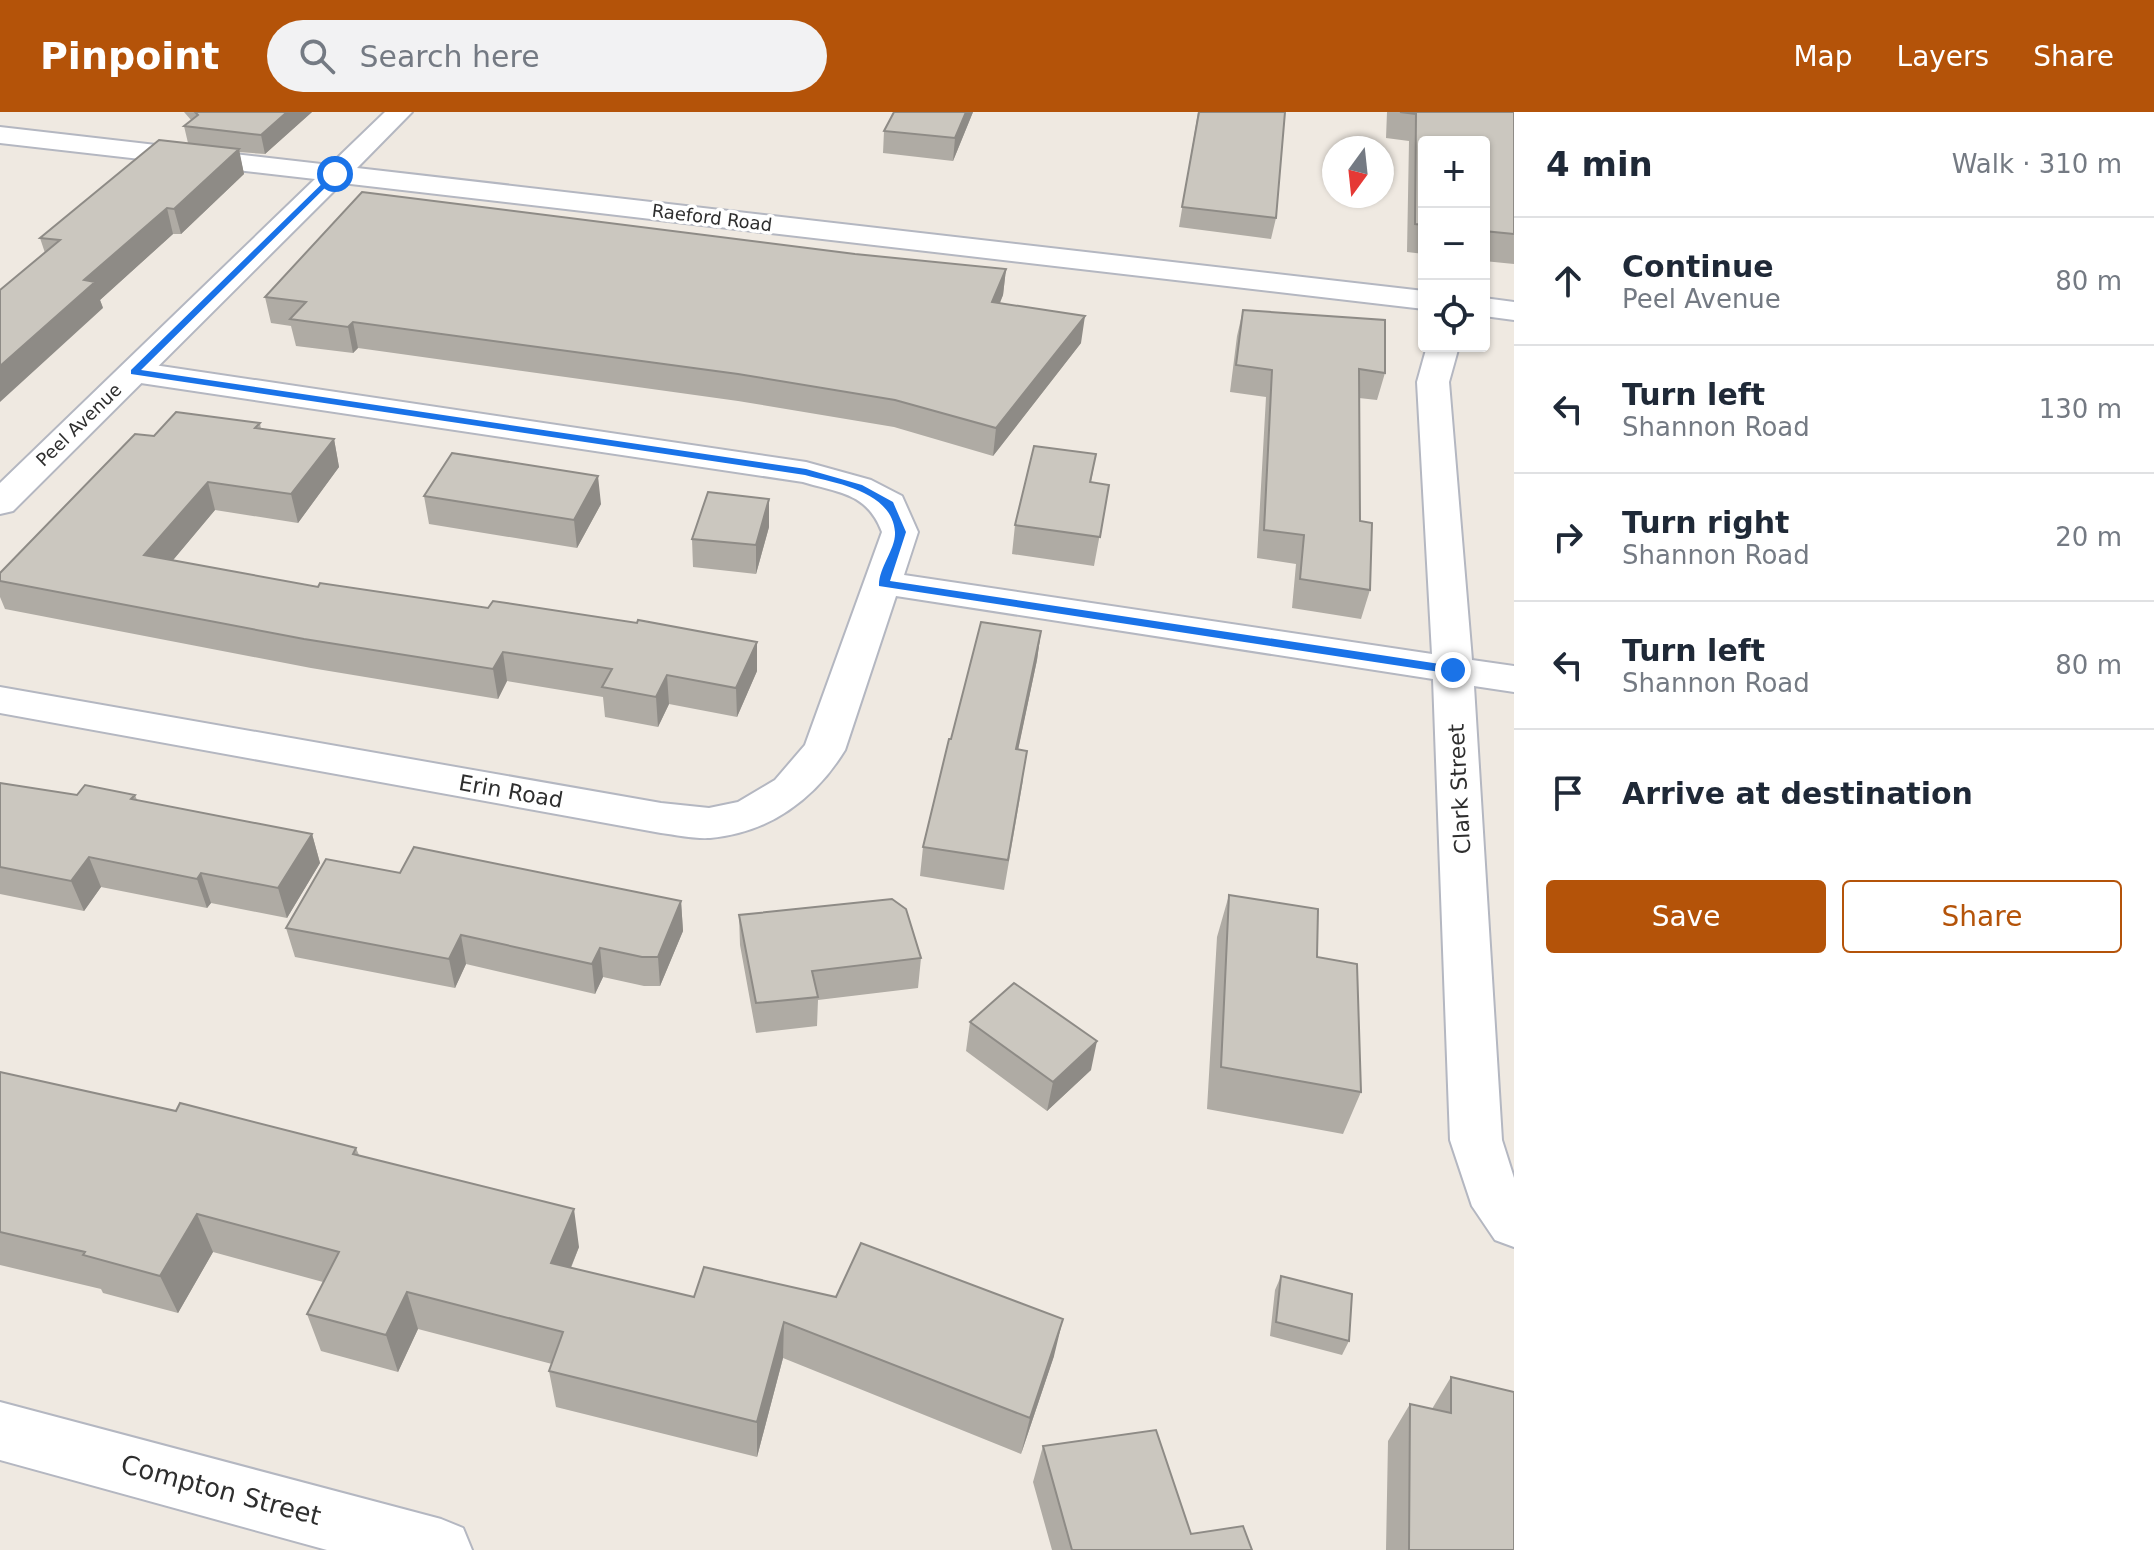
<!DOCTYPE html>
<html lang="en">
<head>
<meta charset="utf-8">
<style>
  body { margin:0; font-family:"DejaVu Sans",sans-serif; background:#f2f2f3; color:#1f2937 }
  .controls { position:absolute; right:24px; top:24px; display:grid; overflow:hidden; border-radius:8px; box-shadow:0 2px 6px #0004 }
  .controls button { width:72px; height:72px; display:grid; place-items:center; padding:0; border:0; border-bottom:2px solid #e0e1e3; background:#fff; color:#1f2937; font:40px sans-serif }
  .compass { position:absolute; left:1322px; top:24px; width:72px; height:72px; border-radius:50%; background:#fff; box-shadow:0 2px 6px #0004; rotate:195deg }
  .stop { position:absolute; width:24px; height:24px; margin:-18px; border:6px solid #1a73e8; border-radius:50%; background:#fff }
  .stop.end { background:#1a73e8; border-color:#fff; box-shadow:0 2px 8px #0008 }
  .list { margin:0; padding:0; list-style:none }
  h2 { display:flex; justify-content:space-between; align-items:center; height:104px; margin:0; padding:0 32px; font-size:34px }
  h2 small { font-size:26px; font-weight:400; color:#747a83 }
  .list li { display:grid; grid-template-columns:52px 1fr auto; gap:24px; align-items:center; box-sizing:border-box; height:128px; padding:0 32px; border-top:2px solid #e0e1e3 }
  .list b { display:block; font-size:30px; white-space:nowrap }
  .list p { margin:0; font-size:26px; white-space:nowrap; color:#747a83 }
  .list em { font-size:26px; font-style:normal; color:#747a83 }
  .actions { display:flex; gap:16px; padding:24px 32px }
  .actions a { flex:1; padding:18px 0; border:2px solid #b45309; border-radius:8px; text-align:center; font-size:28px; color:#b45309 }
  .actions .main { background:#b45309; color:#fff }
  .icon { flex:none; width:44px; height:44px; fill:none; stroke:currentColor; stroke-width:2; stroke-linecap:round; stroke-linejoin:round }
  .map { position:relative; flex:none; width:1514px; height:1438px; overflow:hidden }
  header { display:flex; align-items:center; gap:48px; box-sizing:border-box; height:112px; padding:0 40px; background:#b45309; color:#fff }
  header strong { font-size:38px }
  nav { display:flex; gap:44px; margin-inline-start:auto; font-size:28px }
  .search { width:560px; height:72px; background:#f2f2f3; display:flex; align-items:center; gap:20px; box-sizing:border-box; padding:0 28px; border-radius:44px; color:#747a83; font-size:30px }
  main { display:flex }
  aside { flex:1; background:#fff }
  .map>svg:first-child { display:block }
</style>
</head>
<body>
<header>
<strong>Pinpoint</strong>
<div class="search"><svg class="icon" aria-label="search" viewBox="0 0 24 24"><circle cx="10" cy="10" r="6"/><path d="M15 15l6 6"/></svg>Search here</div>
<nav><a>Map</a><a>Layers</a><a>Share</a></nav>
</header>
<main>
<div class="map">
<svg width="1514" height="1438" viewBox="0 0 1514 1438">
  <rect width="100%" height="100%" fill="#efe9e1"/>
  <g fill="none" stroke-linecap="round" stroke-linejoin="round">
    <defs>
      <path id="street" d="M 1427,234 L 1459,234 L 1449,270 L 1472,548 L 1514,554 L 1514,580 L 1474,574 L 1502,1028 L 1514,1066 L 1514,1135 L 1495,1128 L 1472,1094 L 1450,1028 L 1433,567 L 896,484 L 845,638 C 815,687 769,721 710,726 C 695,727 677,723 661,721 L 0,601 L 0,575 L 661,691 L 709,696 L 738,690 L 775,668 L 805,633 L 882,420 C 867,381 840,381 803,370 L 134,270 L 123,267 L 118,260 L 123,253 L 134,250 L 806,350 L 871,368 L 902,384 L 918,420 L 904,463 L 1432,542 L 1417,270 Z
        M 0,1290 L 441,1407 L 463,1416 L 472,1438 L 327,1438 L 0,1348 Z"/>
      <path id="secondary" d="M 385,0 L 412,0 L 357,56 L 1424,179 L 1424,197 L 342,71 L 13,399 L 0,402 L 0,371 L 315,67 L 0,31 L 0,15 L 330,53 Z
        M 1484,186 L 1514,190 L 1514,208 L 1484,204 Z"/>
    </defs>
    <!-- street casing -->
    <use href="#street" stroke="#b4b7c1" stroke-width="4"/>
    <!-- secondary casing -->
    <use href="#secondary" stroke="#b4b7c1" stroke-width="4"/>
    <!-- street -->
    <use href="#street" fill="#fff" fill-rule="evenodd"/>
    <!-- secondary -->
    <use href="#secondary" fill="#fff" fill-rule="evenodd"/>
  </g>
  <!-- wall -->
  <path fill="#afaba4" d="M 184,0 L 312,0 L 265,42 L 239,40 L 244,62 L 181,122 L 173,122 L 100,188 L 103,196 L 45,141 L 40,126 L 188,31 L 184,14 L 191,8 Z
    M 973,0 L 953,49 L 883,41 L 884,19 Z
    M 1198,0 L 1276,106 L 1271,127 L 1179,115 Z
    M 1387,0 L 1514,0 L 1514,152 L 1484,149 L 1484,30 L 1424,30 L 1424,142 L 1407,140 L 1409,29 L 1386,26 Z
    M 855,142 L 1006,157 L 1003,183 L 1000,191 L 1081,231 L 993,344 L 894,315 L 738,289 L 358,236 L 353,241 L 296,234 L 291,214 L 271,211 L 265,185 Z
    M 1243,198 L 1385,261 L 1377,288 L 1359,286 L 1360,409 L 1370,478 L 1361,507 L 1292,496 L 1296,452 L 1257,446 L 1266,285 L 1230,280 L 1237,224 Z
    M 260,311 L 261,317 L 334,327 L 339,355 L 298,411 L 215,398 L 173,448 L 757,559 L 737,605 L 669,592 L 658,615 L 605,605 L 603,585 L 507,569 L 498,587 L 311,556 L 5,497 L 0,485 L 0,461 L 154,324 Z
    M 1096,342 L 1091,370 L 1109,373 L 1094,454 L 1012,442 L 1015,413 Z
    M 424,384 L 601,392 L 577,436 L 429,412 Z
    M 769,415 L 756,462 L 693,455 L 692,427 Z
    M 1041,519 L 1037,548 L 1018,637 L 1023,668 L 1004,778 L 920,764 L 923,735 L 951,627 Z
    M 0,671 L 77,683 L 135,683 L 137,688 L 312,722 L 320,751 L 287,806 L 211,791 L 207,796 L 101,775 L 84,799 L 0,782 Z
    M 400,761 L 681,789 L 683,819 L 660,874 L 644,874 L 603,865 L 595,882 L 466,852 L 455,876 L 295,845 L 286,816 Z
    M 1229,783 L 1361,980 L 1343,1022 L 1207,997 L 1217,825 Z
    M 739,803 L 921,846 L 918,876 L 818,888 L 817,914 L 756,921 L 740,833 Z
    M 970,910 L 1091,958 L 1047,999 L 966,939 Z
    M 0,960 L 176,999 L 356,1036 L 359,1043 L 579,1135 L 571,1156 L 694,1185 L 1054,1244 L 1021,1342 L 783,1246 L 757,1345 L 556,1295 L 549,1259 L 552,1252 L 418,1217 L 398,1260 L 321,1239 L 307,1202 L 323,1170 L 213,1140 L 178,1201 L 103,1181 L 101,1177 L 0,1153 Z
    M 1281,1164 L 1349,1229 L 1342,1243 L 1270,1224 L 1275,1178 Z
    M 1451,1265 L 1514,1438 L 1386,1438 L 1388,1329 L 1410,1292 L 1432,1297 Z
    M 1043,1334 L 1191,1422 L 1252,1438 L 1052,1438 L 1033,1370 Z"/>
  <!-- shaded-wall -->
  <path fill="#8e8b86" d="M 287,0 L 312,0 L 265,42 L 261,23 Z
    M 966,0 L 973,0 L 953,49 L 955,26 Z
    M 239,37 L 244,62 L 181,122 L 174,97 Z
    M 167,96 L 173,122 L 100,188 L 103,196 L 0,290 L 0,254 L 84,168 Z
    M 1006,157 L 1003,183 L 989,216 L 992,190 Z
    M 1085,204 L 1081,231 L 993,344 L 996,316 Z
    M 353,210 L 358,236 L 353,241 L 348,215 Z
    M 334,327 L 339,355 L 298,411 L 291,382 Z
    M 598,364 L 601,392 L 577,436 L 574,408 Z
    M 208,370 L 215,398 L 153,472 L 144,443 Z
    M 769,387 L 769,415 L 756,462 L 756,433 Z
    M 1041,519 L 1037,548 L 1012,667 L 1016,637 Z
    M 757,530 L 757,559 L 737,605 L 736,576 Z
    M 503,540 L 507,569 L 498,587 L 493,557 Z
    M 667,563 L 669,592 L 658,615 L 656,585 Z
    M 312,722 L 320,751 L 287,806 L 278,776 Z
    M 89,745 L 101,775 L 84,799 L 71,769 Z
    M 201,761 L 211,791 L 207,796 L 197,767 Z
    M 681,789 L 683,819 L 660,874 L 658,845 Z
    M 461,823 L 466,852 L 455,876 L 449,847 Z
    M 600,836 L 603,865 L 595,882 L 592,852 Z
    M 1097,929 L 1091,958 L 1047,999 L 1053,970 Z
    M 574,1097 L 579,1135 L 557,1189 L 551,1151 Z
    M 197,1102 L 213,1140 L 178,1201 L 160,1164 Z
    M 407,1180 L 418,1217 L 398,1260 L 386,1223 Z
    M 1063,1207 L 1054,1244 L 1021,1342 L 1030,1306 Z
    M 784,1210 L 783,1246 L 757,1345 L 757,1310 Z"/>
  <!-- building -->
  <path fill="#cbc7bf" stroke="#8e8b86" stroke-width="2" d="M 195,0 L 287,0 L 261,23 L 184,14 L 198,3 Z
    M 894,0 L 966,0 L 955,26 L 884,19 Z
    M 1199,0 L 1285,0 L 1276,106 L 1182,95 Z
    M 1400,0 L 1514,0 L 1514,122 L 1484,119 L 1484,30 L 1424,30 L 1424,113 L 1415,112 L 1416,2 Z
    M 159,28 L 239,37 L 174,97 L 167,96 L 84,168 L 95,170 L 0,254 L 0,178 L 60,128 L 40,126 Z
    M 362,80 L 855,142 L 1006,157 L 992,190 L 1085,204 L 996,316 L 895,288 L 738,262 L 353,210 L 348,215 L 290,207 L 306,190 L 265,185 Z
    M 1243,198 L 1385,208 L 1385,261 L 1359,257 L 1360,409 L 1372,411 L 1370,478 L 1300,467 L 1304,423 L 1264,418 L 1272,258 L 1236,253 Z
    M 176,300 L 260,311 L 255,316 L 334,327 L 291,382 L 208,370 L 144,443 L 318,475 L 320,471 L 488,496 L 493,489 L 637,511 L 638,508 L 757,530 L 736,576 L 667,563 L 656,585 L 602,575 L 612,557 L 503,540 L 493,557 L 304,527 L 0,469 L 0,461 L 135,322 L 154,324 Z
    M 1034,334 L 1096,342 L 1090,370 L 1109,373 L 1100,425 L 1015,413 Z
    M 452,341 L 598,364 L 574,408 L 424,384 Z
    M 708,380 L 769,387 L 756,433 L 692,427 Z
    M 981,510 L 1041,519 L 1016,637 L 1027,639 L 1008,748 L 923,735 L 949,627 L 951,627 Z
    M 0,671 L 77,683 L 85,673 L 135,683 L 131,687 L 312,722 L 278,776 L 201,761 L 197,767 L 89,745 L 71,769 L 0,755 Z
    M 414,735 L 681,789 L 658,845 L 642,845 L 600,836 L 592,852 L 461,823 L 449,847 L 286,816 L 326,747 L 400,761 Z
    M 1229,783 L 1318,797 L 1317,845 L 1357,852 L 1361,980 L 1221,955 Z
    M 892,787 L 906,797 L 921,846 L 812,859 L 818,885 L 756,891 L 739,803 Z
    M 1014,871 L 1097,929 L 1053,970 L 970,910 Z
    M 0,960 L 176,999 L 180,991 L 356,1036 L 353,1042 L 574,1097 L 551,1151 L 694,1185 L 704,1155 L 836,1185 L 861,1131 L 1063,1207 L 1030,1306 L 784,1210 L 757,1310 L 549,1259 L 563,1220 L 407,1180 L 386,1223 L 307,1202 L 339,1140 L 197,1102 L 160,1164 L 83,1143 L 85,1140 L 0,1120 Z
    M 1281,1164 L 1352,1182 L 1349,1229 L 1276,1210 Z
    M 1451,1265 L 1514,1280 L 1514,1438 L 1409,1438 L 1410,1292 L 1451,1301 Z
    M 1156,1318 L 1191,1422 L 1243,1414 L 1252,1438 L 1072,1438 L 1043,1334 Z"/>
  <!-- route -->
  <path fill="#1a73e8" d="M 335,59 L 338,63 L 141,258 L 806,357 L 862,373 L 893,390 L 906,420 L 890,469 L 1453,554 L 1459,558 L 1453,562 L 879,474 C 878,456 896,437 895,420 C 892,379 835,371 805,363 L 131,262 L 131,258 Z"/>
  <g text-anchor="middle" stroke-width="7" stroke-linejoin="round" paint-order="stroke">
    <!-- far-street labels -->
    <g font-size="18" fill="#2e2e2e" stroke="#fff">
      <text transform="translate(712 106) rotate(7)" y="6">Raeford Road</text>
      <text transform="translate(79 313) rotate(-44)" y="6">Peel Avenue</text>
    </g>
    <!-- street labels -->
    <g font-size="22" fill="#2e2e2e" stroke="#fff">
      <text transform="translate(1459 677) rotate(-93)" y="8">Clark Street</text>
      <text transform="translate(511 679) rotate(10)" y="8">Erin Road</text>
    </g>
    <!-- near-street labels -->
    <g font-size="26" fill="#2e2e2e" stroke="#fff">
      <text transform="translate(221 1378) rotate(15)" y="9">Compton Street</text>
    </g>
  </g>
</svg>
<div class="controls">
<button>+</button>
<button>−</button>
<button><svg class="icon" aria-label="locate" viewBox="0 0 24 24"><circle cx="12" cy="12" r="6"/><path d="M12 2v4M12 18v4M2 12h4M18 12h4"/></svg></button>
</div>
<svg class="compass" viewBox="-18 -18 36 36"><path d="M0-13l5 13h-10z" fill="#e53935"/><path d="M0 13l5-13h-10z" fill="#747a83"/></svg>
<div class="stop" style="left:335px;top:62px"></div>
<div class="stop end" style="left:1453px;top:558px"></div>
</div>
<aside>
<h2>4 min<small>Walk · 310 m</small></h2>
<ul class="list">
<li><svg class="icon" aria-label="ahead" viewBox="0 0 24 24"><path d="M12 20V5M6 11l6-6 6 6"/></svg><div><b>Continue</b><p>Peel Avenue</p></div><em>80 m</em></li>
<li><svg class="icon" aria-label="left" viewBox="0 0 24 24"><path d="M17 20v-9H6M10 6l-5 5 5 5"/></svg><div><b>Turn left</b><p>Shannon Road</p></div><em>130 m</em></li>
<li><svg class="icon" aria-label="right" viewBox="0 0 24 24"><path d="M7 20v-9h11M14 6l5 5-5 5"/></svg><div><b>Turn right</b><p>Shannon Road</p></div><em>20 m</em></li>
<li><svg class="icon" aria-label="left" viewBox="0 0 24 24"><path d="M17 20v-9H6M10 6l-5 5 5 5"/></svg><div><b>Turn left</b><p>Shannon Road</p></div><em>80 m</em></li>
<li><svg class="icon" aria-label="arrive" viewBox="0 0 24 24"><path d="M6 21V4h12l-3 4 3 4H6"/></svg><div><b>Arrive at destination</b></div></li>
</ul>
<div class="actions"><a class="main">Save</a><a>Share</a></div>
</aside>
</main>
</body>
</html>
